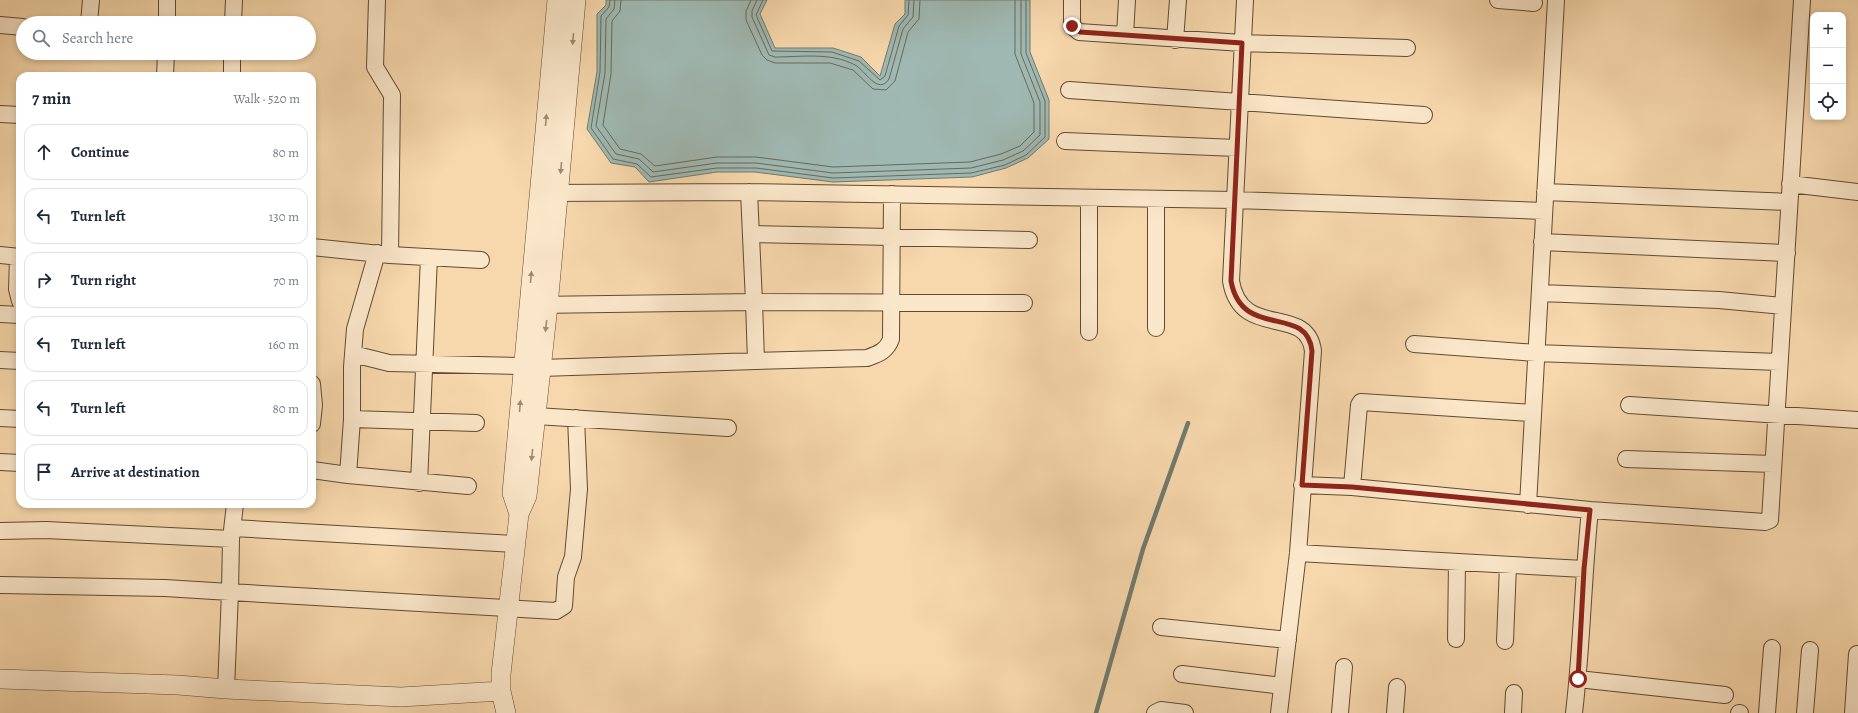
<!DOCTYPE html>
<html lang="en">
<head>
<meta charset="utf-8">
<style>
  body { margin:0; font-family:Alegreya,serif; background:#f2f2f3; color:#1f2937 }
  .controls { position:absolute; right:12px; top:12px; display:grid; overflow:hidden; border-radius:8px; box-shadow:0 2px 6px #0003 }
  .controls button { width:36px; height:36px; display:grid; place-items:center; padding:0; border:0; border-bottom:1px solid #e0e1e3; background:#fff; color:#1f2937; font:20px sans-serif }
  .stop { position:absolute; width:12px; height:12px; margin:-9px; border:3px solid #8f2418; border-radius:50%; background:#fff }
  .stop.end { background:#8f2418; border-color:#fff; box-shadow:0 1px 4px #0008 }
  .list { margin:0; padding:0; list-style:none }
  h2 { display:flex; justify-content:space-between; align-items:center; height:52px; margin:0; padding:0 16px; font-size:17px }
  h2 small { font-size:13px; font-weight:400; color:#747a83 }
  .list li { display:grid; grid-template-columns:26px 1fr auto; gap:12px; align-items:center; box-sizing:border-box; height:56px; margin:0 8px 8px; padding:0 8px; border:1px solid #e0e1e3; border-radius:12px }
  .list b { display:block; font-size:15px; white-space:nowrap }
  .list em { font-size:13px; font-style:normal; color:#747a83 }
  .icon { flex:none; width:22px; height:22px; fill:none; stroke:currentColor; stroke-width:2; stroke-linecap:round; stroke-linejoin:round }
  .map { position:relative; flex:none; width:1858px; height:713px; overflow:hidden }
  .search { position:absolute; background:#fff; box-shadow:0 2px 6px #0003; left:16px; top:16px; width:300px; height:44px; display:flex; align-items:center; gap:10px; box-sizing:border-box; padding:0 14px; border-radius:22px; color:#747a83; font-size:15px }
  .panel { position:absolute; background:#fff; box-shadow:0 2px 6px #0003; left:16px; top:72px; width:300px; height:436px; border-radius:12px }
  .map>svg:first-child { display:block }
</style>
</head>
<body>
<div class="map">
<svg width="1858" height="713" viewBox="0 0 1858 713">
  <rect width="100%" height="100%" fill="#f7d8ac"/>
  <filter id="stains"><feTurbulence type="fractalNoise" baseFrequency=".005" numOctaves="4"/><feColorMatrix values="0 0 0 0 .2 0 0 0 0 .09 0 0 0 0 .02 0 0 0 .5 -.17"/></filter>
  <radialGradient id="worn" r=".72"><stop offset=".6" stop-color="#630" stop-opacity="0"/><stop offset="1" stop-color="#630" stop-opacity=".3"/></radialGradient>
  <!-- water -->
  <path fill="#9fb8b2" stroke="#727a6e" d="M 606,0 L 767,0 L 760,14 L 775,48 L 833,48 L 861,57 L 880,76 L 895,24 L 905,14 L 905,0 L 1030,0 L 1030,52 L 1049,100 L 1049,139 L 1028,158 L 1006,168 L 972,177 L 833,182 L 755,172 L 717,172 L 649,182 L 635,167 L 611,163 L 587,129 L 597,72 L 597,14 L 606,5 Z"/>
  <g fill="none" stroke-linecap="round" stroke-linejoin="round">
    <!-- shore -->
    <path stroke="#666a5d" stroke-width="1" d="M 610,0 L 609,7 L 601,16 L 600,72 L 591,128 L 613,159 L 637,164 L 651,177 L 717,168 L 756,168 L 833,178 L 971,173 L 1005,165 L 1026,155 L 1045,137 L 1045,101 L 1026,53 L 1026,0
      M 615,0 L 614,9 L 606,19 L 605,73 L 596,126 L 616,154 L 639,159 L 653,172 L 717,163 L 756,163 L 833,173 L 971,168 L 1003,160 L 1023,151 L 1040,135 L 1040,102 L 1021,54 L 1021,0
      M 621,0 L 620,11 L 612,21 L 611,74 L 603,125 L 620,149 L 641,154 L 655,166 L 717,157 L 756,157 L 833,167 L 970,162 L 1001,154 L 1020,146 L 1034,132 L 1034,103 L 1015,54 L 1015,0
      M 751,0 L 746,11 L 746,20 L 762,55 L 767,60 L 775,63 L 830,63 L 853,70 L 873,89 L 886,90 L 895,81 L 908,32 L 919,19 L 920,0
      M 757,0 L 752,11 L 752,17 L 769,55 L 775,57 C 801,57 831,52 855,65 C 865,70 878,96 889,79 L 903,29 L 913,17 L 914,0
      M 763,0 L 756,15 L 772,51 L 832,52 L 859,61 L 880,80 L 885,76 L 899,26 L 908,15 L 909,0"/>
    <!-- stream -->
    <path stroke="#727a6e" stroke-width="4.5" d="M 1096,713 L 1143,549 L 1188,423"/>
    <defs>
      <path id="minor" d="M 377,0 L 375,67 L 392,95 L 390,255
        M 1072,0 L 1072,26 L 1079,32 L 1242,43 L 1407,48
        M 1245,0 L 1231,281 C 1241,341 1307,303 1313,351 L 1298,553 L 1279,713
        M 1498,0 L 1534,3
        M 89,23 L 91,0
        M 167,23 L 167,0
        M 233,23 L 234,0
        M 0,25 L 23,27
        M 1125,35 L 1127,0
        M 1175,40 L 1178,0
        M 165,76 L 166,53
        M 232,76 L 232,53
        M 1069,90 L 1424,115
        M 0,114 L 20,115
        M 1065,141 L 1237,148
        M 1790,184 L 1858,192
        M 749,192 L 754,302 L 1024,303
        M 1545,192 L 1789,202
        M 547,193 L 749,192 L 1235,200 L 1544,211
        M 1089,198 L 1089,332
        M 1156,199 L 1156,328
        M 751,234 L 1029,240
        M 1542,242 L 1787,253
        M 312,247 L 390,255 L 481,260
        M 377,253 L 355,329 L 352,367 L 352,419 L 348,475 L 468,486
        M 0,255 L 20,257
        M 18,257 L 17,289 L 20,301
        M 1540,293 L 1719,300 L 1783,306
        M 0,314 L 20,315
        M 1414,344 L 1536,353 L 1779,362
        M 353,354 L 389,363 L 523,366 L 541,368 L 756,361 L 754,302 L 536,305
        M 0,360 L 20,361
        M 756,361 L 867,358 C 878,354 887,351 891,339 L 892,194
        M 312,384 L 314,405 L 312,424
        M 1629,405 L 1858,420
        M 536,416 L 728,428
        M 0,418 L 20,419
        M 352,419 L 476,423
        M 1626,459 L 1773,464
        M 0,462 L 20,463
        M 312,470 L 348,475
        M 419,483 L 429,257
        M 1302,485 L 1352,487 L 1590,510
        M 1352,487 L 1359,405 L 1361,402 L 1532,413
        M 235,504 L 231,539 L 230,592 L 556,611 L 564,606 L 566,577 L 573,557 L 579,489 L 576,418
        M 1528,505 L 1556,0
        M 233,528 L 516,544
        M 0,531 L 46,530 L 231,539
        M 1298,553 L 1584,569
        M 0,585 L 165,588 L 230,592 L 226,689
        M 1161,627 L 1288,640
        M 1456,639 L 1457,562
        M 1505,641 L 1508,565
        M 1182,674 L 1282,686
        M 1578,679 L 1725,695
        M 1155,713 L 1161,710 L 1185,713
        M 1340,713 L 1344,667
        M 1395,713 L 1397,687
        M 1513,713 L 1514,693
        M 1574,713 C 1582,646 1583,577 1590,510 L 1765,522 L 1770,520 L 1802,0
        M 1739,713 L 1740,713
        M 1767,713 L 1772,648
        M 1805,713 L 1810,650
        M 1853,713 L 1857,654"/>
      <path id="tertiary" d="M 519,514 L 512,493 L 557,0
        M 0,679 L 178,685 L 226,689 L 401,697 L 501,691
        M 506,713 L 501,691 L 501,674 L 519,514 L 527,496 L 548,306 L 576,0"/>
    </defs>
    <!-- minor casing -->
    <use href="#minor" stroke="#604b31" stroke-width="18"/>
    <!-- tertiary casing -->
    <use href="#tertiary" stroke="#604b31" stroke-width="20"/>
    <!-- minor -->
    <use href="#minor" stroke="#fae6c9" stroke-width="16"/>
    <!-- tertiary -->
    <use href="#tertiary" stroke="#fae6c9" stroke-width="19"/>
  </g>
  <!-- one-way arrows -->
  <defs><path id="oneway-solid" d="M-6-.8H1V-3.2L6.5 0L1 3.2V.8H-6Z"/></defs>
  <g fill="#9e8b72">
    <use href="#oneway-solid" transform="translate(573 39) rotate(95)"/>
    <use href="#oneway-solid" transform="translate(546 120) rotate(-85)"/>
    <use href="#oneway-solid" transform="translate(561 168) rotate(95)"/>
    <use href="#oneway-solid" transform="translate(531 277) rotate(-85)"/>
    <use href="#oneway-solid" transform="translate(546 326) rotate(97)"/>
    <use href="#oneway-solid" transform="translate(520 406) rotate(-85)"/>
    <use href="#oneway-solid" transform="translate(532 455) rotate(96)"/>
  </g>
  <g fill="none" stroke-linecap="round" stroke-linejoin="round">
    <!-- route -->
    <path stroke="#8f2418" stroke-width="5" d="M 1072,26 L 1080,32 L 1242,43 L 1231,281 C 1242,341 1307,303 1312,351 L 1302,485 L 1352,487 L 1590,510 L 1584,569 L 1578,679"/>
  </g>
  <rect width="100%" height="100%" filter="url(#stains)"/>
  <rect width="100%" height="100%" fill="url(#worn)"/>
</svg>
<div class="controls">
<button>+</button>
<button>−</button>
<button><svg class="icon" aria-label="locate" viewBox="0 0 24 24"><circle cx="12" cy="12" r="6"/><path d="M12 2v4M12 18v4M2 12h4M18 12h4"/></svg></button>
</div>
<div class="stop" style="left:1578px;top:679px"></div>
<div class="stop end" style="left:1072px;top:26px"></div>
<div class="search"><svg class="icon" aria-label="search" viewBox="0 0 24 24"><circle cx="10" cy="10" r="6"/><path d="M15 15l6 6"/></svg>Search here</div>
<section class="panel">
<h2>7 min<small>Walk · 520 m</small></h2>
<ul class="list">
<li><svg class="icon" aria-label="ahead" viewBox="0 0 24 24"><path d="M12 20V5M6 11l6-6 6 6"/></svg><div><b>Continue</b></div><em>80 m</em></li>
<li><svg class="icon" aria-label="left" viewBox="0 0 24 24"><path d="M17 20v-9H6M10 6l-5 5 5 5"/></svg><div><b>Turn left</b></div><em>130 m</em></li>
<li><svg class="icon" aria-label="right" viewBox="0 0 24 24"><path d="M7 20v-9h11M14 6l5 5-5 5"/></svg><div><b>Turn right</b></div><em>70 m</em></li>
<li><svg class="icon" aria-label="left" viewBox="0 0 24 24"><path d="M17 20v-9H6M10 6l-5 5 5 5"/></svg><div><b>Turn left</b></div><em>160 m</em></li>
<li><svg class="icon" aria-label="left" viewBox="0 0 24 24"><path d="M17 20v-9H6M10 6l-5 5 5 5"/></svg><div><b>Turn left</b></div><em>80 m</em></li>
<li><svg class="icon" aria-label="arrive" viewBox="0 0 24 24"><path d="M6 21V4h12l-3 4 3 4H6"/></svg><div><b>Arrive at destination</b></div></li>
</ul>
</section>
</div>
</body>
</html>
